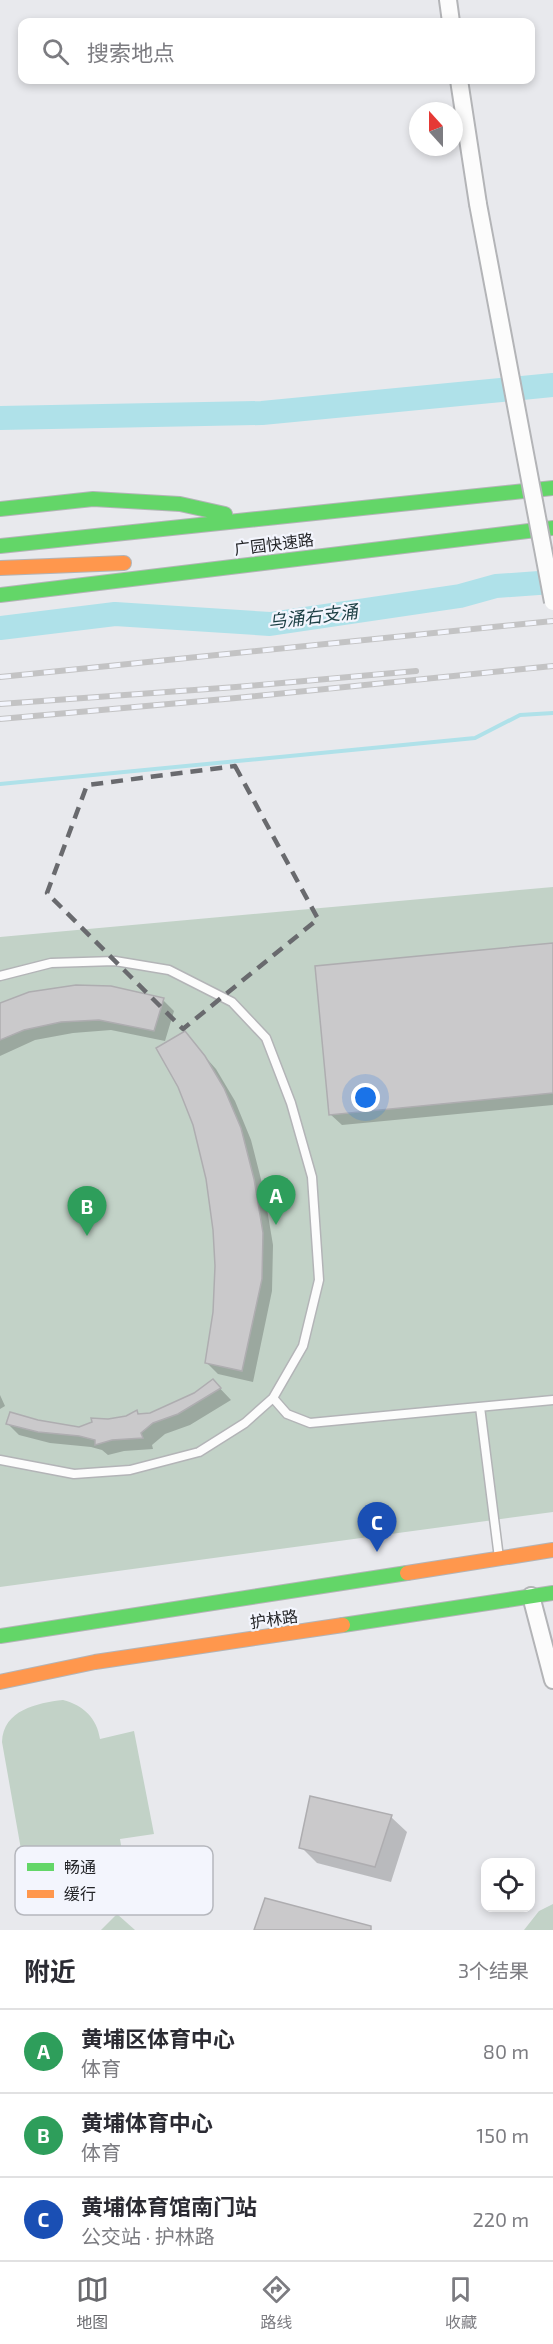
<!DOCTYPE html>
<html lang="zh">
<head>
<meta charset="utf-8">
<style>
  body { margin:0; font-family:"Exo 2","Noto Sans SC",sans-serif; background:#f7f7f7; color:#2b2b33 }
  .controls { position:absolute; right:18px; bottom:18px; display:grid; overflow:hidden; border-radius:12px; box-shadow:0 3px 9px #0003 }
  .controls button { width:54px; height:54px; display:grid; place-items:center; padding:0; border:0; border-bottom:2px solid #e1e1e2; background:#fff; color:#2b2b33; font:30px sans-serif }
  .compass { position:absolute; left:409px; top:102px; width:54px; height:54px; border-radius:50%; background:#fff; box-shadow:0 3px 9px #0003; rotate:339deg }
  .you { position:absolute; left:366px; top:1098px; width:21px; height:21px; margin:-15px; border:4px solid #fff; border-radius:50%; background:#1a73e8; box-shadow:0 0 0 9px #1a73e833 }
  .badge { display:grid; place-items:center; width:39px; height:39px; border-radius:50%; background:#696a6e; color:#fff; font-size:20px; font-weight:700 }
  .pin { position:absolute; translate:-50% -50px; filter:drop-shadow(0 2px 3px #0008) }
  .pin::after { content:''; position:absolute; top:32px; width:21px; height:18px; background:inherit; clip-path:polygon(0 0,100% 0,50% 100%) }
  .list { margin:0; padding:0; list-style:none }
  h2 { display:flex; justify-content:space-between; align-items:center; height:78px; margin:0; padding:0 24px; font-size:26px }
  h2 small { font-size:20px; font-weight:400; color:#7c7c81 }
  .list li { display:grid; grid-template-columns:39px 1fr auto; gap:18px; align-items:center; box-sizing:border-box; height:84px; padding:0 24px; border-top:2px solid #e1e1e2 }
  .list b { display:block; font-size:22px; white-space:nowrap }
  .list p { margin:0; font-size:20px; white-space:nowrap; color:#7c7c81 }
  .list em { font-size:20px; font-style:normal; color:#7c7c81 }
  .icon { flex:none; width:33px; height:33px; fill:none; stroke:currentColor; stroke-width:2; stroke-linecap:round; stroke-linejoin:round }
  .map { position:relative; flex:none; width:553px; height:1930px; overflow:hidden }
  .search { position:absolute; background:#fff; box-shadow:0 3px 9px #0003; left:18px; right:18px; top:18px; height:66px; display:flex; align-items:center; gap:15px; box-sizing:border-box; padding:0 21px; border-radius:12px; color:#7c7c81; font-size:22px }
  .sheet { height:330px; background:#fff }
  nav { display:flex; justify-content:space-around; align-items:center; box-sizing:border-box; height:84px; border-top:2px solid #e1e1e2; background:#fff; font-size:16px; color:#7c7c81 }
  nav a { display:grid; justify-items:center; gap:3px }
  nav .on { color:#696a6e }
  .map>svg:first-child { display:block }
</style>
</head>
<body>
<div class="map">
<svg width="553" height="1930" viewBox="0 0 553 1930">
  <rect width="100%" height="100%" fill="#e8e9ed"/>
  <!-- green -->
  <path fill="#c2d2c7" d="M 553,887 L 553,1512 L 0,1587 L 0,937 Z
    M 63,1700 C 83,1705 97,1718 100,1739 L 134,1731 L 154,1834 L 120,1839 C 121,1846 123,1854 123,1862 C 125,1889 102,1908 77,1910 C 64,1911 52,1907 39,1904 L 28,1889 L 2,1742 C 3,1710 37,1703 63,1700 Z
    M 553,1904 L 553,1930 L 524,1930 L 539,1911 Z
    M 117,1914 L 135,1930 L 101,1930 Z"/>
  <!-- shadow -->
  <path fill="#0003" d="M 553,944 L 553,1105 L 342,1125 L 330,1114 Z
    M 163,1000 L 174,1011 L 165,1041 L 111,1030 L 73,1033 L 35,1040 L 0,1056 L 0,1005 Z
    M 184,1033 L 216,1069 L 235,1101 L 251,1140 L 264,1191 L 273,1245 L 272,1291 L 253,1382 L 218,1374 L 207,1363 L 215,1313 L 215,1230 Z
    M 213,1381 L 231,1400 L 190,1425 L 165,1434 L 152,1445 L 153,1449 L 124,1451 L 108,1455 L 102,1450 L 91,1447 L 50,1443 L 19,1435 L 8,1424 L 38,1421 L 79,1429 L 126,1417 L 137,1412 L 141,1415 L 151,1414 L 195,1394 Z
    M 0,1395 L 5,1406 L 0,1409 Z
    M 391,1817 L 407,1832 L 391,1882 L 317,1863 L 301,1847 Z"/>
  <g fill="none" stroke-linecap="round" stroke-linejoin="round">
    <!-- stream -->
    <path stroke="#afe1e9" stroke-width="4" d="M 0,784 L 475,738 L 520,715 L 553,713"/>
    <!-- river -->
    <path stroke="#afe1e9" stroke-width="24" d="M 0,418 L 262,413 L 553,385
      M 0,628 L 115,614 L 270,624 L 460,596 L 496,586 L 553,582"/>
  </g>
  <!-- building -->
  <path fill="#cac9cb" stroke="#aeadb0" stroke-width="1.5" d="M 553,943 L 553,1093 L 329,1115 L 315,966 Z
    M 76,985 L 111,986 L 164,998 L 154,1031 L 99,1020 L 61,1022 L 24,1030 L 0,1040 L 0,1003 L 29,992 Z
    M 185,1031 L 205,1056 L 224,1088 L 241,1128 L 254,1179 L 263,1233 L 262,1279 L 242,1371 L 205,1363 L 213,1312 L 215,1266 L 213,1230 L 206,1179 L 193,1125 L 178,1087 L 156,1048 Z
    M 213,1379 L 221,1388 L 178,1414 L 153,1423 L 141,1433 L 143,1438 L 112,1440 L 95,1445 L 95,1440 L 79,1436 L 38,1432 L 6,1424 L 10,1412 L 38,1420 L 79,1427 L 92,1422 L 91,1418 L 108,1419 L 126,1416 L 137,1410 L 138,1414 L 150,1413 L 194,1393 Z
    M 310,1796 L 392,1815 L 375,1867 L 299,1848 Z
    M 265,1898 L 371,1926 L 371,1930 L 254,1930 Z"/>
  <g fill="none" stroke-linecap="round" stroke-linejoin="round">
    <defs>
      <path id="lane" d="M 0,976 L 51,963 L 115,961 L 169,970 L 232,1002 L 266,1038 L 291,1103 L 312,1177 L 319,1280 L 303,1346 L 273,1398 L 245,1423 L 199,1452 L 130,1470 L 74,1474 L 0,1460
        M 273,1398 L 287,1414 L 310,1423 L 553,1400
        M 480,1407 L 499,1558"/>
      <path id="street" d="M 448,0 L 451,22
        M 459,80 L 478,204
        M 531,1596 L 553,1680"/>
      <path id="fast" d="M 0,509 L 93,499 L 180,504 L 225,514
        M 0,546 L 553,488
        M 0,595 L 553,528
        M 343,1625 L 553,1593
        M 0,1636 L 407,1573"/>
      <path id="slow" d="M 0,568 L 124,563
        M 407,1573 L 553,1550
        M 0,1682 L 95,1662 L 343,1625"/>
    </defs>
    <!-- lane casing -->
    <use href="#lane" stroke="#b3b4b7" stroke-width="11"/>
    <!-- street casing -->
    <use href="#street" stroke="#b3b4b7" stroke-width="20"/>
    <!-- fast casing -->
    <use href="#fast" stroke="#b3b4b7" stroke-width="16"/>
    <!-- slow casing -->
    <use href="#slow" stroke="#b3b4b7" stroke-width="16"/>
    <!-- lane -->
    <use href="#lane" stroke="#fcfcfc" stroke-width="8"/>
    <!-- street -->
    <use href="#street" stroke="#fcfcfc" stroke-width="16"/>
    <!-- fast -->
    <use href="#fast" stroke="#63d668" stroke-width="14"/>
    <!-- slow -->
    <use href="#slow" stroke="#ff974d" stroke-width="14"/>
    <defs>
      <path id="rail" d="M 0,677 L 553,621
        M 0,704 L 236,687 L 416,671
        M 0,719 L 236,698 L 553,666"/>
    </defs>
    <!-- rail casing -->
    <use href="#rail" stroke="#c3c3c4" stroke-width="6"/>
    <!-- rail -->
    <use href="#rail" stroke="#f3f5fd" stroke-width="4" stroke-dasharray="11" stroke-linecap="butt"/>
    <defs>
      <path id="street-bridge" d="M 478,204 L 553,602"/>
    </defs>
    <!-- street-bridge casing -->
    <use href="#street-bridge" stroke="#b3b4b7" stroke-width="20" stroke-linecap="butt"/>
    <!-- street-bridge -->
    <use href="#street-bridge" stroke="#fcfcfc" stroke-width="16"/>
  </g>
  <!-- marked area -->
  <path fill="none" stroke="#696a6e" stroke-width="4.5" stroke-dasharray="12 8" stroke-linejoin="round" d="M 235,766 L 318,919 L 183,1029 L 47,893 L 87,785 Z"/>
  <g text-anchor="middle" stroke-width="4.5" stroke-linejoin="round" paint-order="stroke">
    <!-- street labels -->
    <g font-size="16" fill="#252629" stroke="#f3f5fd">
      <text transform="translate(274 544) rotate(-7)" y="6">广园快速路</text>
      <text transform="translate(274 1619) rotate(-8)" y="6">护林路</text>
    </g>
    <!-- water labels -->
    <g font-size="18" font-style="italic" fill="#1b3e43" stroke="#f3f5fd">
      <text transform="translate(313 617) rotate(-7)" y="6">乌涌右支涌</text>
    </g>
  </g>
  <!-- legend -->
  <rect x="15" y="1846" width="198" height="69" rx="9" fill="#f3f5fd" stroke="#b5b7bd" stroke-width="1.5"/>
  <rect x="27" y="1863" width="27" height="8" fill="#63d668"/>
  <rect x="27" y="1890" width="27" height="8" fill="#ff974d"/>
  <g font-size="16" fill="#252629">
    <text x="64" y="1873">畅通</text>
    <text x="64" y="1900">缓行</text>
  </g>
</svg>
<div class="controls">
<button><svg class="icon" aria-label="locate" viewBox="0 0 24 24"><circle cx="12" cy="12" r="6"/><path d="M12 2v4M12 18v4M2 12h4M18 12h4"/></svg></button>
</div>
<svg class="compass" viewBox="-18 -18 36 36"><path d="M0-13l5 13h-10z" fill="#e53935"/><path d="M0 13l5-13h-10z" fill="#7c7c81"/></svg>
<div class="you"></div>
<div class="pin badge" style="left:276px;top:1225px;background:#2e9e5b">A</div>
<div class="pin badge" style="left:87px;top:1236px;background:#2e9e5b">B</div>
<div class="pin badge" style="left:377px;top:1552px;background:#1a4fb4">C</div>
<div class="search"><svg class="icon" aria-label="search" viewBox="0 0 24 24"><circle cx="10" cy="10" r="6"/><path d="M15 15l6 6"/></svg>搜索地点</div>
</div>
<section class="sheet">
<h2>附近<small>3个结果</small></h2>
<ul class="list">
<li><span class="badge" style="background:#2e9e5b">A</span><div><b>黄埔区体育中心</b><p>体育</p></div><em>80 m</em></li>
<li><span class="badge" style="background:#2e9e5b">B</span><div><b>黄埔体育中心</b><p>体育</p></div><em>150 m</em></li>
<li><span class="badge" style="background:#1a4fb4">C</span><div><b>黄埔体育馆南门站</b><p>公交站 · 护林路</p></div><em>220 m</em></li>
</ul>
</section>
<nav>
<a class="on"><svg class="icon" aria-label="map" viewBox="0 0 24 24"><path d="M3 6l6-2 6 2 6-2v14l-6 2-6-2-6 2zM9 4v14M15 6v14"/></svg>地图</a>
<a><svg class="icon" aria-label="directions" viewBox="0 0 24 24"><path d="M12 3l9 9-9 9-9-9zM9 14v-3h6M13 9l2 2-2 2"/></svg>路线</a>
<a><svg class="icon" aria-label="saved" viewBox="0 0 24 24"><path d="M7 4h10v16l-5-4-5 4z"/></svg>收藏</a>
</nav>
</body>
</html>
